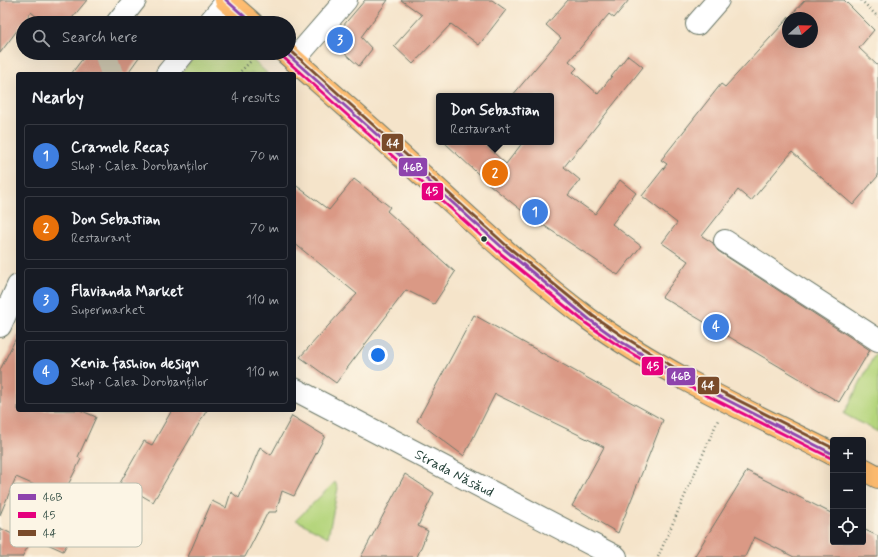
<!DOCTYPE html>
<html lang="en">
<head>
<meta charset="utf-8">
<style>
  body { margin:0; font-family:Mynerve,sans-serif; background:#242831; color:#f1f3f6 }
  .controls { position:absolute; right:12px; bottom:12px; display:grid; overflow:hidden; border-radius:4px; box-shadow:0 4px 16px #0002 }
  .controls button { width:36px; height:36px; display:grid; place-items:center; padding:0; border:0; border-bottom:1px solid #363941; background:#171b24; color:#f1f3f6; font:20px sans-serif }
  .compass { position:absolute; left:782px; top:12px; width:36px; height:36px; border-radius:50%; background:#171b24; box-shadow:0 4px 16px #0002; rotate:70deg }
  .you { position:absolute; left:378px; top:355px; width:14px; height:14px; margin:-10px; border:3px solid #fff; border-radius:50%; background:#1a73e8; box-shadow:0 0 0 6px #1a73e833 }
  .badge { display:grid; place-items:center; width:26px; height:26px; border-radius:50%; background:#0b8043; color:#fff; font-size:13px; font-weight:700 }
  .pin { position:absolute; translate:-50% -50%; border:2px solid #fff; box-shadow:0 1px 4px #0006 }
  .popup { position:absolute; left:436px; top:93px; width:118px; height:52px; box-sizing:border-box; display:grid; place-content:center; border-radius:4px; background:#171b24; filter:drop-shadow(0 1px 3px #0005); font-size:13px; white-space:nowrap; color:#9ea1a6 }
  .popup b { font-size:15px; color:#f1f3f6 }
  .popup::after { content:''; position:absolute; left:50%; top:100%; margin-left:-8px; border:8px solid transparent; border-top-color:#171b24 }
  .list { margin:0; padding:0; list-style:none }
  h2 { display:flex; justify-content:space-between; align-items:center; height:52px; margin:0; padding:0 16px; font-size:17px }
  h2 small { font-size:13px; font-weight:400; color:#9ea1a6 }
  .list li { display:grid; grid-template-columns:26px 1fr auto; gap:12px; align-items:center; box-sizing:border-box; height:64px; margin:0 8px 8px; padding:0 8px; border:1px solid #363941; border-radius:4px }
  .list b { display:block; font-size:15px; white-space:nowrap }
  .list p { margin:0; font-size:13px; white-space:nowrap; color:#9ea1a6 }
  .list em { font-size:13px; font-style:normal; color:#9ea1a6 }
  .icon { flex:none; width:22px; height:22px; fill:none; stroke:currentColor; stroke-width:2; stroke-linecap:round; stroke-linejoin:round }
  .map { position:relative; flex:none; width:878px; height:557px; overflow:hidden }
  .search { position:absolute; background:#171b24; box-shadow:0 4px 16px #0002; left:16px; top:16px; width:280px; height:44px; display:flex; align-items:center; gap:10px; box-sizing:border-box; padding:0 14px; border-radius:22px; color:#9ea1a6; font-size:15px }
  .panel { position:absolute; background:#171b24; box-shadow:0 4px 16px #0002; left:16px; top:72px; width:280px; height:340px; border-radius:4px }
  .map>svg:first-child { display:block }
</style>
</head>
<body>
<div class="map">
<svg width="878" height="557" viewBox="0 0 878 557">
  <rect width="100%" height="100%" fill="#fcf5e5"/>
  <filter id="ink" filterUnits="userSpaceOnUse"><feTurbulence type="fractalNoise" baseFrequency=".025" numOctaves="2"/><feDisplacementMap in="SourceGraphic" scale="8" xChannelSelector="R" yChannelSelector="G"/><feConvolveMatrix kernelMatrix="1 2 1 2 8 2 1 2 1" color-interpolation-filters="sRGB"/></filter>
  <filter id="wash" filterUnits="userSpaceOnUse"><feTurbulence type="fractalNoise" baseFrequency=".012" numOctaves="4" result="noise"/><feDisplacementMap in="SourceGraphic" scale="16" xChannelSelector="R" yChannelSelector="G"/><feGaussianBlur stdDeviation="0.9" result="paint"/><feColorMatrix in="noise" values="0 0 0 0 0 0 0 0 0 0 0 0 0 0 0 0 0 1.4 0 .05"/><feComposite in="paint" operator="in"/></filter>
  <g filter="url(#wash)">
    <rect width="100%" height="100%" fill="#f5e4ca"/>
    <!-- green -->
    <path fill="#b5d57d" stroke="#6a8958" d="M 197,53 L 245,53 L 268,74 L 180,74 Z
      M 878,348 L 878,432 L 844,414 Z
      M 335,482 L 338,488 L 328,537 L 296,520 Z"/>
    <g id="blocks">
      <!-- building -->
      <path fill="#da9985" fill-rule="evenodd" d="M 0,0 L 87,0 L 68,23 L 44,23 L 31,12 L 23,23 L 21,23 L 22,24 L 0,53 Z
        M 365,0 L 388,0 L 361,37 L 372,49 L 359,66 L 334,44 L 334,40 L 336,34 Z
        M 401,0 L 492,0 L 506,10 L 479,45 L 451,24 L 413,64 L 394,46 L 422,15 Z
        M 568,0 L 629,0 L 614,18 L 609,14 L 569,61 L 577,68 L 573,72 L 598,94 L 628,55 L 643,67 L 564,167 L 580,180 L 568,195 L 595,214 L 620,180 L 636,193 L 612,224 L 641,246 L 618,275 L 543,225 L 542,227 L 490,185 L 444,142 L 482,142 L 506,164 L 523,142 L 551,142 L 551,96 L 512,96 L 561,38 L 546,25 Z
        M 805,0 L 844,0 L 874,30 L 859,48 L 878,66 L 878,176 L 853,205 L 792,152 L 751,201 L 738,190 L 702,236 L 713,243 L 718,251 L 870,350 L 839,402 L 662,297 L 688,261 L 662,243 L 677,223 L 642,196 L 667,164 L 661,160 L 721,84 L 725,87 ZM 788,18 L 812,18 L 812,42 L 788,42 Z
        M 87,53 L 142,53 L 127,74 L 71,74 Z
        M 354,179 L 390,207 L 387,211 L 455,272 L 434,304 L 406,290 L 336,383 L 300,357 L 357,294 L 294,243 L 294,184 L 329,210 Z
        M 474,315 L 663,420 L 618,533 L 572,506 L 604,447 L 495,394 L 464,456 L 417,421 Z
        M 18,334 L 18,410 L 80,410 L 96,417 L 78,457 L 81,459 L 62,497 L 16,477 L 0,515 L 0,370 Z
        M 172,410 L 207,410 L 153,502 L 120,483 L 144,441 L 152,445 Z
        M 292,416 L 325,436 L 294,496 L 282,491 L 276,512 L 268,512 L 245,557 L 188,557 L 212,501 L 226,508 L 231,492 L 239,498 L 260,447 L 271,455 Z
        M 747,471 L 833,514 L 833,542 L 863,542 L 863,529 L 878,536 L 878,557 L 794,557 L 754,537 L 745,557 L 694,557 Z
        M 405,474 L 434,493 L 418,526 L 428,531 L 417,557 L 361,557 Z
        M 43,516 L 74,533 L 63,551 L 32,537 Z
        M 0,528 L 30,543 L 22,557 L 0,557 Z"/>
    </g>
  </g>
  <g filter="url(#ink)">
    <use href="#blocks" fill-opacity="0" stroke="#6a7768" stroke-width="1"/>
    <g fill="none" stroke-linecap="round" stroke-linejoin="round">
      <!-- minor-tunnel -->
      <path stroke="#cac3ac" stroke-width="22" stroke-dasharray="22 11" stroke-linecap="butt" d="M 105,53 L 112,74"/>
      <defs>
        <g id="minor">
          <path d="M 117,23 L 135,0"/>
          <path d="M 209,23 L 227,1"/>
          <path d="M 697,24 L 718,0"/>
          <path d="M 294,60 L 346,0"/>
          <path d="M 167,74 L 184,53"/>
          <path d="M 725,241 L 878,340"/>
          <path d="M 0,326 L 18,286"/>
          <path id="s1" d="M 294,389 L 616,557"/>
        </g>
        <path id="major" d="M 226,0 L 252,23
          M 286,53 C 331,93 377,133 421,174 C 476,224 530,276 590,320 C 664,374 752,413 833,454
          M 863,469 L 878,477"/>
      </defs>
      <!-- minor casing -->
      <use href="#minor" stroke="#6a7768" stroke-width="24"/>
      <!-- major casing -->
      <use href="#major" stroke="#6a7768" stroke-width="24"/>
      <!-- path -->
      <path stroke="#6a7768" stroke-width="2.5" stroke-dasharray="1 3" stroke-linecap="butt" d="M 861,0 L 878,17
        M 238,74 L 252,60
        M 658,557 L 718,420"/>
      <!-- minor -->
      <use href="#minor" stroke="#fff" stroke-width="22"/>
      <!-- major -->
      <use href="#major" stroke="#febc70" stroke-width="22"/>
      <defs>
        <path id="bus-1" d="M 226,0 L 252,23
          M 286,53 L 504,249 L 590,320 L 618,340 L 678,375 L 833,454"/>
        <path id="bus-2" d="M 283,57 L 500,253 L 587,324 L 616,344 L 676,380 L 831,458"/>
        <path id="bus-3" d="M 289,49 L 507,246 L 593,316 L 621,335 L 680,371 L 833,448"/>
      </defs>
      <!-- bus-1 casing -->
      <use href="#bus-1" stroke="#fcf5e5" stroke-width="6"/>
      <!-- bus-2 casing -->
      <use href="#bus-2" stroke="#fcf5e5" stroke-width="6"/>
      <!-- bus-3 casing -->
      <use href="#bus-3" stroke="#fcf5e5" stroke-width="6"/>
      <!-- bus-1 -->
      <use href="#bus-1" stroke="#8e44ad" stroke-width="3"/>
      <!-- bus-2 -->
      <use href="#bus-2" stroke="#e5007d" stroke-width="3"/>
      <!-- bus-3 -->
      <use href="#bus-3" stroke="#7a4b2a" stroke-width="3"/>
    </g>
  </g>
  <!-- markers -->
  <circle fill="#1f3d34" stroke="#fcf5e5" stroke-width="1.5" cx="484" cy="239" r="3.5"/>
  <g text-anchor="middle" stroke-width="3.5" stroke-linejoin="round" paint-order="stroke">
    <!-- street labels -->
    <g font-size="14" fill="#1f3d34" stroke="#fcf5e5">
      <text dy="5" stroke="none"><textPath href="#s1" startOffset="181">Strada Năsăud</textPath></text>
    </g>
  </g>
  <!-- legend -->
  <rect x="10" y="483" width="132" height="64" rx="6" fill="#fcf5e5" stroke="#babeb0" stroke-width="1"/>
  <rect x="18" y="494" width="18" height="6" fill="#8e44ad"/>
  <rect x="18" y="512" width="18" height="6" fill="#e5007d"/>
  <rect x="18" y="530" width="18" height="6" fill="#7a4b2a"/>
  <g font-size="11" fill="#1f3d34">
    <text x="43" y="501">46B</text>
    <text x="43" y="519">45</text>
    <text x="43" y="537">44</text>
  </g>
  <g stroke="#fcf5e5" stroke-width="1.5">
    <rect x="381" y="133" width="23" height="19" rx="4" fill="#7a4b2a"/>
    <rect x="398" y="157" width="30" height="20" rx="4" fill="#8e44ad"/>
    <rect x="421" y="182" width="23" height="19" rx="4" fill="#e5007d"/>
    <rect x="641" y="356" width="23" height="20" rx="4" fill="#e5007d"/>
    <rect x="666" y="367" width="30" height="19" rx="4" fill="#8e44ad"/>
    <rect x="697" y="376" width="23" height="19" rx="4" fill="#7a4b2a"/>
  </g>
  <g font-size="11" text-anchor="middle" font-weight="bold" fill="#fff">
    <text x="393" y="147">44</text>
    <text x="413" y="171">46B</text>
    <text x="432" y="195">45</text>
    <text x="653" y="370">45</text>
    <text x="681" y="380">46B</text>
    <text x="708" y="389">44</text>
  </g>
</svg>
<div class="controls">
<button>+</button>
<button>−</button>
<button><svg class="icon" aria-label="locate" viewBox="0 0 24 24"><circle cx="12" cy="12" r="6"/><path d="M12 2v4M12 18v4M2 12h4M18 12h4"/></svg></button>
</div>
<svg class="compass" viewBox="-18 -18 36 36"><path d="M0-13l5 13h-10z" fill="#e53935"/><path d="M0 13l5-13h-10z" fill="#9ea1a6"/></svg>
<div class="you"></div>
<div class="pin badge" style="left:535px;top:212px;background:#3f7fe0">1</div>
<div class="pin badge" style="left:495px;top:173px;background:#e8710a">2</div>
<div class="popup"><b>Don Sebastian</b>Restaurant</div>
<div class="pin badge" style="left:340px;top:40px;background:#3f7fe0">3</div>
<div class="pin badge" style="left:716px;top:327px;background:#3f7fe0">4</div>
<div class="search"><svg class="icon" aria-label="search" viewBox="0 0 24 24"><circle cx="10" cy="10" r="6"/><path d="M15 15l6 6"/></svg>Search here</div>
<section class="panel">
<h2>Nearby<small>4 results</small></h2>
<ul class="list">
<li><span class="badge" style="background:#3f7fe0">1</span><div><b>Cramele Recaș</b><p>Shop · Calea Dorobanților</p></div><em>70 m</em></li>
<li><span class="badge" style="background:#e8710a">2</span><div><b>Don Sebastian</b><p>Restaurant</p></div><em>70 m</em></li>
<li><span class="badge" style="background:#3f7fe0">3</span><div><b>Flavianda Market</b><p>Supermarket</p></div><em>110 m</em></li>
<li><span class="badge" style="background:#3f7fe0">4</span><div><b>Xenia fashion design</b><p>Shop · Calea Dorobanților</p></div><em>110 m</em></li>
</ul>
</section>
</div>
</body>
</html>
